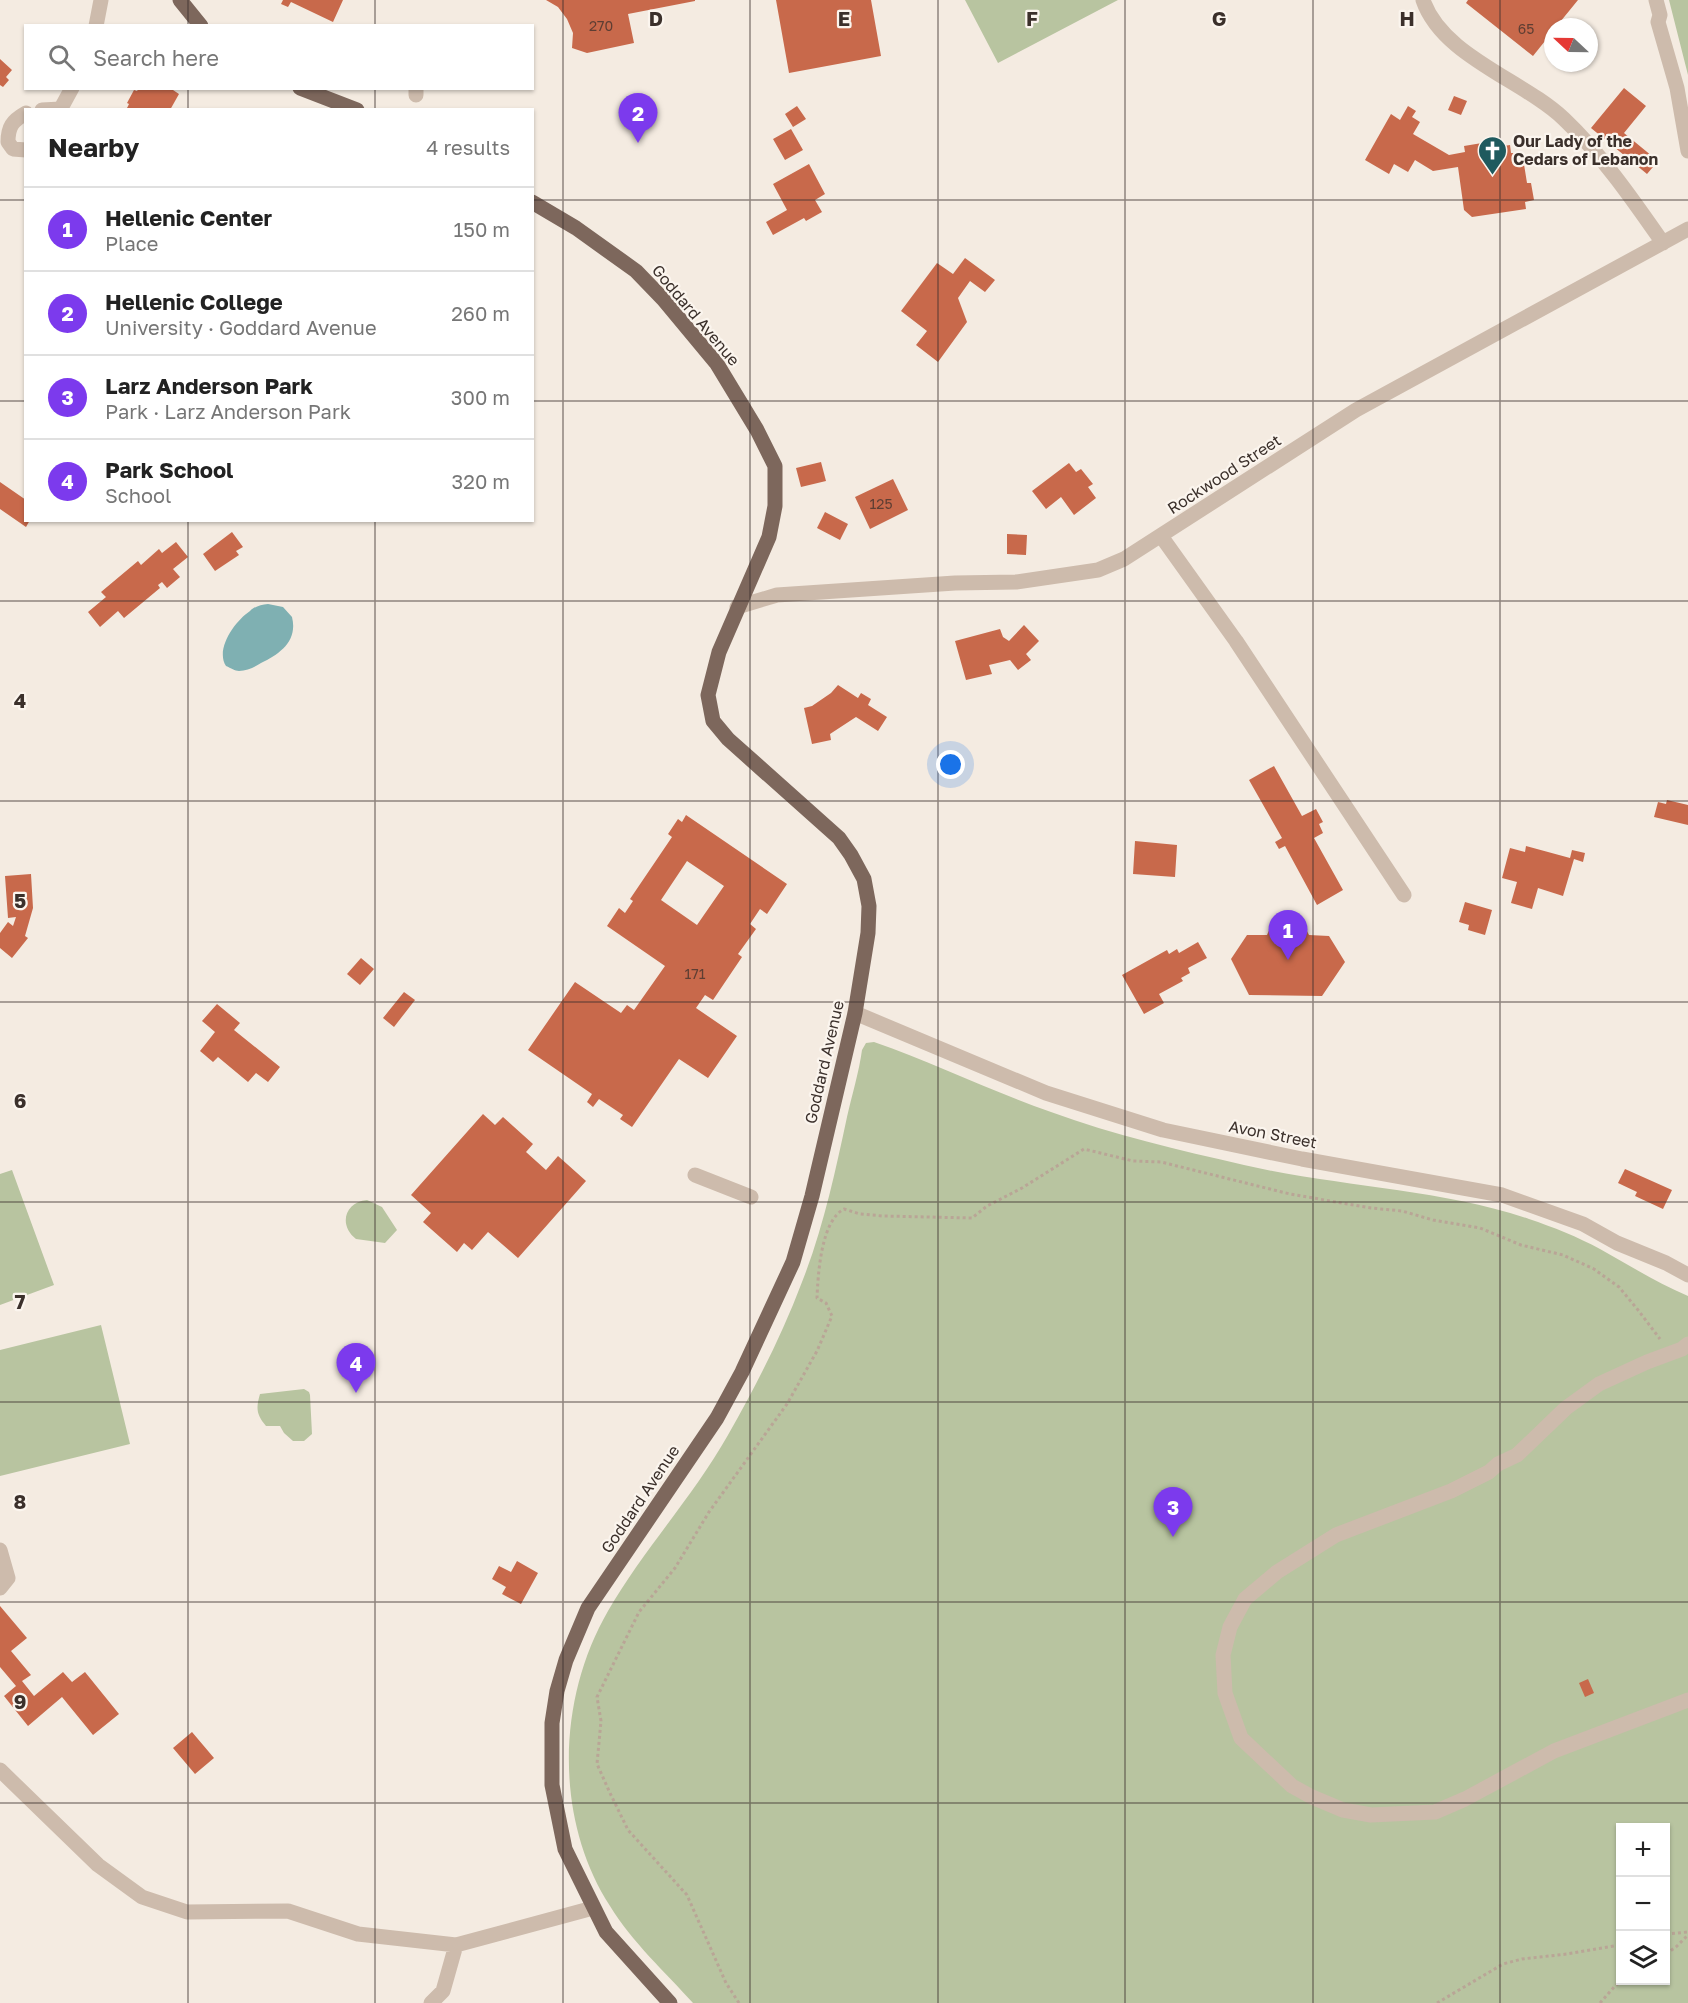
<!DOCTYPE html>
<html lang="en">
<head>
<meta charset="utf-8">
<style>
  body { margin:0; font-family:"Golos Text",sans-serif; background:#f2f2f2; color:#222 }
  .controls { position:absolute; right:18px; bottom:18px; display:grid; overflow:hidden; border-radius:0px; box-shadow:0 2px 4px #0004 }
  .controls button { width:54px; height:54px; display:grid; place-items:center; padding:0; border:0; border-bottom:2px solid #e0e0e0; background:#fff; color:#222; font:30px sans-serif }
  .compass { position:absolute; left:1544px; top:18px; width:54px; height:54px; border-radius:50%; background:#fff; box-shadow:0 2px 4px #0004; rotate:292deg }
  .you { position:absolute; left:951px; top:765px; width:21px; height:21px; margin:-15px; border:4px solid #fff; border-radius:50%; background:#1a73e8; box-shadow:0 0 0 9px #1a73e833 }
  .badge { display:grid; place-items:center; width:39px; height:39px; border-radius:50%; background:#7c3aed; color:#fff; font-size:20px; font-weight:700 }
  .pin { position:absolute; translate:-50% -50px; filter:drop-shadow(0 2px 3px #0008) }
  .pin::after { content:''; position:absolute; top:32px; width:21px; height:18px; background:inherit; clip-path:polygon(0 0,100% 0,50% 100%) }
  .list { margin:0; padding:0; list-style:none }
  h2 { display:flex; justify-content:space-between; align-items:center; height:78px; margin:0; padding:0 24px; font-size:26px }
  h2 small { font-size:20px; font-weight:400; color:#767676 }
  .list li { display:grid; grid-template-columns:39px 1fr auto; gap:18px; align-items:center; box-sizing:border-box; height:84px; padding:0 24px; border-top:2px solid #e0e0e0 }
  .list b { display:block; font-size:22px; white-space:nowrap }
  .list p { margin:0; font-size:20px; white-space:nowrap; color:#767676 }
  .list em { font-size:20px; font-style:normal; color:#767676 }
  .icon { flex:none; width:33px; height:33px; fill:none; stroke:currentColor; stroke-width:2; stroke-linecap:round; stroke-linejoin:round }
  .map { position:relative; flex:none; width:1688px; height:2003px; overflow:hidden }
  .search { position:absolute; background:#fff; box-shadow:0 2px 4px #0004; left:24px; top:24px; width:510px; height:66px; display:flex; align-items:center; gap:15px; box-sizing:border-box; padding:0 21px; border-radius:0px; color:#767676; font-size:22px }
  .panel { position:absolute; background:#fff; box-shadow:0 2px 4px #0004; left:24px; top:108px; width:510px; height:414px; border-radius:0px }
  .map>svg:first-child { display:block }
</style>
</head>
<body>
<div class="map">
<svg width="1688" height="2003" viewBox="0 0 1688 2003">
  <rect width="100%" height="100%" fill="#f4ebe1"/>
  <!-- green -->
  <path fill="#b8c4a0" fill-rule="evenodd" d="M 965,0 L 1118,0 L 998,63 Z
    M 1669,0 L 1688,0 L 1688,75 Z
    M 874,1042 C 934,1063 991,1091 1051,1112 C 1114,1135 1179,1150 1244,1165 C 1338,1187 1436,1188 1529,1219 C 1553,1227 1578,1237 1600,1249 C 1629,1265 1657,1283 1688,1296 L 1688,2003 L 693,2003 C 665,1972 632,1942 610,1906 C 554,1819 557,1699 608,1611 C 643,1550 693,1497 728,1435 C 756,1386 782,1335 802,1282 C 823,1229 835,1173 847,1117 C 852,1095 859,1072 862,1050 L 866,1043 ZM 1620,1828 L 1666,1828 L 1666,1980 L 1620,1980 Z
    M 12,1170 L 54,1285 L 0,1305 L 0,1174 Z
    M 367,1200 L 382,1207 L 397,1230 L 385,1243 L 356,1239 C 338,1225 345,1202 367,1200 Z
    M 101,1325 L 130,1444 L 0,1476 L 0,1350 Z
    M 304,1389 L 309,1392 L 310,1395 L 312,1434 L 304,1441 L 293,1441 L 284,1433 L 280,1426 L 266,1426 C 256,1414 256,1408 260,1394 Z"/>
  <!-- water -->
  <path fill="#7fb0b2" d="M 268,604 L 283,607 L 292,617 C 298,641 280,654 261,663 C 255,667 247,671 239,671 C 235,671 231,668 226,666 C 215,649 235,621 250,611 C 255,606 261,605 268,604 Z"/>
  <!-- building -->
  <path fill="#c8694b" fill-rule="evenodd" d="M 283,0 L 343,0 L 333,22 L 291,2 L 288,7 L 281,4 Z
    M 546,0 L 695,0 L 695,1 L 628,14 L 634,43 L 587,53 L 572,48 L 573,33 L 567,19 L 558,7 Z
    M 776,0 L 871,0 L 881,56 L 789,73 Z
    M 1468,0 L 1578,0 L 1556,27 L 1553,27 L 1553,31 L 1533,56 L 1466,3 Z
    M 0,59 L 12,70 L 6,77 L 9,80 L 3,87 L 0,85 Z
    M 139,88 L 170,88 L 179,94 L 170,110 L 126,110 L 129,104 L 127,103 L 134,90 L 137,91 Z
    M 1624,88 L 1646,106 L 1624,133 L 1658,161 L 1647,174 L 1591,128 Z
    M 1454,96 L 1467,101 L 1461,115 L 1448,110 Z
    M 797,106 L 806,119 L 793,127 L 785,114 Z
    M 1408,106 L 1416,111 L 1412,117 L 1420,122 L 1413,134 L 1449,155 L 1465,152 L 1464,146 L 1482,143 L 1484,149 L 1510,145 L 1511,153 L 1517,153 L 1523,158 L 1527,183 L 1531,183 L 1534,200 L 1525,202 L 1526,209 L 1472,217 L 1464,210 L 1458,167 L 1433,171 L 1415,160 L 1408,172 L 1394,164 L 1389,174 L 1365,160 L 1391,114 L 1400,120 Z
    M 791,129 L 803,150 L 785,160 L 773,139 Z
    M 809,164 L 825,194 L 815,200 L 822,212 L 806,221 L 804,218 L 773,235 L 766,222 L 787,210 L 773,184 Z
    M 965,258 L 995,280 L 985,292 L 970,281 L 958,298 L 967,322 L 938,362 L 916,345 L 927,331 L 901,311 L 937,263 L 953,274 Z
    M 821,462 L 826,481 L 801,487 L 796,468 Z
    M 1069,463 L 1076,472 L 1081,469 L 1093,484 L 1088,487 L 1096,498 L 1074,515 L 1061,497 L 1046,509 L 1032,491 Z
    M 893,479 L 908,510 L 870,529 L 855,497 Z
    M 0,482 L 26,500 L 26,520 L 30,520 L 26,527 L 0,509 Z
    M 825,512 L 848,524 L 840,540 L 817,528 Z
    M 232,532 L 243,547 L 236,551 L 239,555 L 215,571 L 203,554 Z
    M 1007,534 L 1027,535 L 1026,555 L 1007,554 Z
    M 176,542 L 188,557 L 173,569 L 180,577 L 167,588 L 162,582 L 158,585 L 160,588 L 124,618 L 118,611 L 100,627 L 88,612 L 106,597 L 101,592 L 138,561 L 141,565 L 159,549 L 162,553 Z
    M 1024,625 L 1039,641 L 1026,654 L 1031,660 L 1018,670 L 1010,660 L 989,665 L 992,674 L 966,680 L 955,641 L 1000,629 L 1003,637 L 1009,641 Z
    M 838,685 L 858,698 L 861,693 L 871,699 L 868,705 L 887,717 L 878,731 L 856,717 L 830,734 L 831,740 L 812,744 L 804,708 L 812,706 L 831,693 Z
    M 1274,766 L 1302,816 L 1316,809 L 1323,822 L 1319,824 L 1323,833 L 1314,838 L 1343,890 L 1317,905 L 1285,846 L 1279,849 L 1275,842 L 1282,838 L 1249,780 Z
    M 1667,800 L 1688,805 L 1688,825 L 1654,817 L 1658,802 L 1666,804 Z
    M 686,815 L 787,884 L 767,914 L 760,909 L 750,924 L 756,929 L 738,954 L 742,957 L 713,1000 L 705,995 L 696,1008 L 737,1036 L 708,1078 L 679,1059 L 632,1127 L 620,1119 L 623,1115 L 599,1099 L 593,1107 L 587,1102 L 592,1094 L 528,1050 L 575,982 L 621,1013 L 627,1005 L 634,1010 L 665,966 L 607,926 L 619,908 L 625,913 L 633,901 L 630,899 L 672,837 L 668,834 L 678,819 L 682,822 ZM 687,861 L 724,886 L 697,925 L 661,900 Z
    M 1135,841 L 1177,845 L 1175,877 L 1133,874 Z
    M 1526,846 L 1570,858 L 1572,850 L 1585,853 L 1583,862 L 1574,859 L 1563,896 L 1538,888 L 1532,909 L 1511,903 L 1517,882 L 1502,878 L 1510,848 L 1525,852 Z
    M 31,874 L 33,908 L 25,936 L 28,938 L 12,958 L 0,948 L 0,933 L 8,922 L 13,926 L 16,917 L 8,918 L 5,876 Z
    M 1465,902 L 1492,910 L 1485,935 L 1468,930 L 1469,925 L 1459,922 Z
    M 1273,921 L 1302,921 L 1309,935 L 1329,936 L 1345,962 L 1322,996 L 1249,995 L 1231,959 L 1247,935 L 1267,935 Z
    M 1198,942 L 1207,958 L 1188,968 L 1190,973 L 1181,978 L 1183,981 L 1159,994 L 1164,1003 L 1144,1014 L 1122,975 L 1167,950 L 1169,954 L 1177,949 L 1179,953 Z
    M 361,958 L 374,969 L 360,985 L 347,974 Z
    M 404,992 L 415,1000 L 394,1027 L 383,1018 Z
    M 217,1004 L 240,1023 L 234,1030 L 280,1067 L 268,1082 L 256,1073 L 248,1082 L 218,1057 L 213,1062 L 200,1051 L 215,1032 L 202,1021 Z
    M 483,1114 L 495,1125 L 503,1117 L 533,1144 L 526,1152 L 546,1170 L 558,1156 L 586,1181 L 518,1258 L 488,1232 L 472,1250 L 464,1243 L 457,1252 L 423,1222 L 431,1213 L 411,1195 Z
    M 1625,1169 L 1672,1190 L 1663,1209 L 1635,1196 L 1637,1192 L 1618,1183 Z
    M 517,1561 L 538,1573 L 521,1604 L 502,1594 L 506,1587 L 492,1579 L 499,1566 L 511,1572 Z
    M 0,1606 L 27,1638 L 11,1651 L 31,1675 L 22,1681 L 34,1696 L 63,1672 L 72,1682 L 85,1672 L 119,1714 L 93,1735 L 62,1697 L 28,1726 L 4,1696 L 16,1686 L 0,1667 Z
    M 1588,1679 L 1594,1693 L 1585,1697 L 1579,1683 Z
    M 192,1732 L 214,1758 L 195,1774 L 173,1748 Z"/>
  <g fill="none" stroke-linecap="round" stroke-linejoin="round">
    <!-- path -->
    <path stroke="#b9a596" stroke-width="3" stroke-dasharray="3 3" stroke-linecap="butt" d="M 1666,1934 L 1688,1932
      M 1666,1954 L 1676,1947 L 1688,1935
      M 739,2003 L 726,1983 L 687,1895 L 628,1830 L 610,1793 L 597,1764 L 601,1721 L 597,1697 L 639,1612 L 675,1568 L 709,1512 L 787,1404 L 817,1351 L 832,1316 L 826,1303 L 817,1298 C 818,1274 821,1221 844,1209 L 860,1214 L 883,1216 L 972,1218 L 987,1206 L 1022,1188 L 1084,1149 L 1133,1161 L 1161,1162 L 1290,1194 L 1371,1208 L 1402,1211 L 1433,1220 L 1480,1228 L 1521,1245 L 1563,1255 L 1594,1269 L 1619,1287 L 1638,1310 L 1660,1339
      M 1437,2003 L 1503,1964 L 1522,1959 L 1567,1954 L 1620,1945
      M 1600,2003 L 1615,1986 L 1623,1980"/>
    <!-- minor -->
    <path stroke="#cdbbac" stroke-width="15" d="M 1423,0 C 1442,56 1523,80 1564,119 C 1602,155 1633,200 1663,243
      M 1656,0 L 1660,15 L 1658,22 L 1677,88 L 1688,151
      M 96,26 L 101,0
      M 416,88 L 416,95
      M 42,110 L 61,109
      M 60,110 L 72,88
      M 26,113 C 12,121 8,127 8,142 L 13,149 L 26,150
      M 1161,536 L 1236,641 L 1404,895
      M 737,607 L 777,595 L 955,583 L 1016,582 L 1098,570 L 1124,559 L 1356,410 L 1688,229
      M 855,1013 L 1046,1093 L 1163,1130 L 1302,1159 L 1502,1195 L 1583,1224 L 1617,1243 L 1666,1263 L 1688,1275
      M 695,1175 L 751,1197
      M 1688,1344 L 1682,1349 L 1647,1362 L 1599,1384 L 1566,1408 L 1517,1455 L 1498,1464 L 1489,1472 L 1451,1491 L 1336,1535 L 1277,1572 L 1245,1599 L 1230,1627 L 1223,1655 L 1225,1693 L 1241,1738 L 1292,1786 L 1312,1797 L 1343,1810 L 1371,1815 L 1435,1812 L 1465,1799 L 1554,1751 L 1688,1700
      M 0,1550 L 8,1578 L 0,1588
      M 0,1770 L 98,1865 L 142,1897 L 187,1912 L 288,1911 L 358,1934 L 456,1945 L 443,1991 L 431,2003
      M 456,1945 L 593,1908"/>
    <!-- major -->
    <path stroke="#7d675c" stroke-width="15" d="M 180,0 L 201,26
      M 300,88 L 357,110
      M 532,202 L 576,228 L 636,271 L 663,299 L 717,364 L 757,430 L 775,466 L 775,506 L 769,537 L 719,652 L 708,695 L 713,721 L 728,739 L 839,838 L 851,855 L 864,879 L 869,906 L 868,933 L 855,1013 L 812,1196 L 793,1262 L 742,1372 L 717,1418 L 588,1608 L 566,1660 L 557,1691 L 552,1723 L 552,1785 L 565,1849 L 606,1932 L 670,2003"/>
  </g>
  <!-- grid -->
  <path fill="none" stroke="#3b302b" stroke-width="1.5" stroke-opacity="0.55" d="M 188,0 L 188,26M 375,0 L 375,26M 563,0 L 563,2003M 750,0 L 750,2003M 938,0 L 938,2003M 1125,0 L 1125,2003M 1313,0 L 1313,2003M 1500,0 L 1500,2003M 188,88 L 188,110M 375,88 L 375,110M 0,200 L 26,200M 532,200 L 1688,200M 0,401 L 26,401M 532,401 L 1688,401M 188,520 L 188,2003M 375,520 L 375,2003M 0,601 L 1688,601M 0,801 L 1688,801M 0,1002 L 1688,1002M 0,1202 L 1688,1202M 0,1402 L 1688,1402M 0,1602 L 1688,1602M 0,1803 L 1688,1803"/>
  <!-- icons -->
  <defs>
    <symbol id="church-pin" viewBox="-11 -11 22 30"><path d="M0 17L-7.5 6A9.5 9.5 0 1 1 7.5 6Z" fill="#1f5a5e" stroke="#fbf5ee"/><path d="M-1.2-6h2.4v3.5h3.3v2.4h-3.3V6h-2.4V-.1h-3.3v-2.4h3.3Z" fill="#fff"/></symbol>
  </defs>
  <g fill-rule="evenodd">
    <use href="#church-pin" x="1476" y="134" width="33" height="45"/>
  </g>
  <g text-anchor="middle" stroke-width="4.5" stroke-linejoin="round" paint-order="stroke">
    <!-- number labels -->
    <g font-size="14" fill="#5e3e33">
      <text x="601" y="31">270</text>
      <text x="1526" y="34">65</text>
      <text x="881" y="509">125</text>
      <text x="695" y="979">171</text>
    </g>
    <!-- poi labels -->
    <g font-size="16" font-weight="bold" fill="#3b302b" stroke="#fbf5ee" text-anchor="start">
      <text x="1513" y="147">Our Lady of the<tspan x="1513" dy="18">Cedars of Lebanon</tspan></text>
    </g>
    <!-- street labels -->
    <g font-size="16" fill="#3b302b" stroke="#fbf5ee">
      <text transform="translate(696 315) rotate(50)" y="6">Goddard Avenue</text>
      <text transform="translate(1224 474) rotate(-33)" y="6">Rockwood Street</text>
      <text transform="translate(824 1062) rotate(-77)" y="6">Goddard Avenue</text>
      <text transform="translate(1273 1134) rotate(11)" y="6">Avon Street</text>
      <text transform="translate(640 1499) rotate(-56)" y="6">Goddard Avenue</text>
    </g>
  </g>
  <g font-size="20" text-anchor="middle" font-weight="bold" fill="#3b302b" stroke="#fbf5ee" stroke-width="4.5" stroke-linejoin="round" paint-order="stroke">
    <text x="656" y="26">D</text>
    <text x="844" y="26">E</text>
    <text x="1032" y="26">F</text>
    <text x="1219" y="26">G</text>
    <text x="1407" y="26">H</text>
    <text x="20" y="708">4</text>
    <text x="20" y="908">5</text>
    <text x="20" y="1108">6</text>
    <text x="20" y="1309">7</text>
    <text x="20" y="1509">8</text>
    <text x="20" y="1709">9</text>
  </g>
</svg>
<div class="controls">
<button>+</button>
<button>−</button>
<button><svg class="icon" aria-label="layers" viewBox="0 0 24 24"><path d="M12 4l9 5-9 5-9-5zM3 14l9 5 9-5"/></svg></button>
</div>
<svg class="compass" viewBox="-18 -18 36 36"><path d="M0-13l5 13h-10z" fill="#e53935"/><path d="M0 13l5-13h-10z" fill="#767676"/></svg>
<div class="you"></div>
<div class="pin badge" style="left:1288px;top:960px">1</div>
<div class="pin badge" style="left:638px;top:143px">2</div>
<div class="pin badge" style="left:1173px;top:1537px">3</div>
<div class="pin badge" style="left:356px;top:1393px">4</div>
<div class="search"><svg class="icon" aria-label="search" viewBox="0 0 24 24"><circle cx="10" cy="10" r="6"/><path d="M15 15l6 6"/></svg>Search here</div>
<section class="panel">
<h2>Nearby<small>4 results</small></h2>
<ul class="list">
<li><span class="badge">1</span><div><b>Hellenic Center</b><p>Place</p></div><em>150 m</em></li>
<li><span class="badge">2</span><div><b>Hellenic College</b><p>University · Goddard Avenue</p></div><em>260 m</em></li>
<li><span class="badge">3</span><div><b>Larz Anderson Park</b><p>Park · Larz Anderson Park</p></div><em>300 m</em></li>
<li><span class="badge">4</span><div><b>Park School</b><p>School</p></div><em>320 m</em></li>
</ul>
</section>
</div>
</body>
</html>
